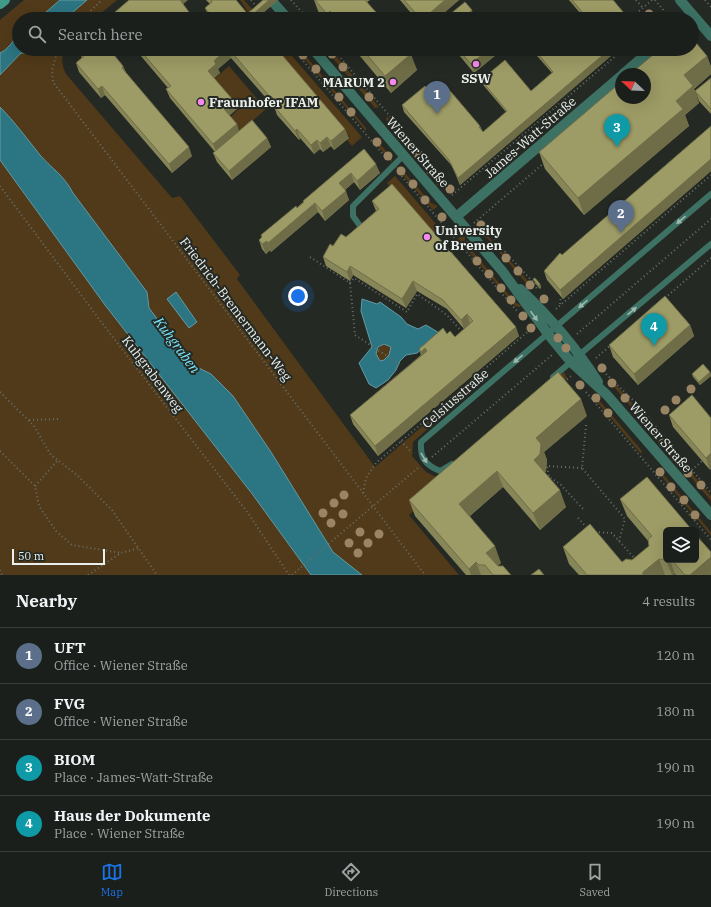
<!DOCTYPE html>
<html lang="en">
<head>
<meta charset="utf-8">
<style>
  body { margin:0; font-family:"IBM Plex Serif",serif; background:#242724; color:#f1f3f6 }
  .controls { position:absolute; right:12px; bottom:12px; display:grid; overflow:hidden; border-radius:6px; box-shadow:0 4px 16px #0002 }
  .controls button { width:36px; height:36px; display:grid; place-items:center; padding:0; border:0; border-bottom:1px solid #393d3a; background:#1b1f1b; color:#f1f3f6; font:20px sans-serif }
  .compass { position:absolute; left:615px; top:68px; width:36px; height:36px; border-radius:50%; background:#1b1f1b; box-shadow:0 4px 16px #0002; rotate:293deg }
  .scale { position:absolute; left:12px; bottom:10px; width:93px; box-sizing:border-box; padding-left:4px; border:2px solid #ecf0ec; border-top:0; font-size:11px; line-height:14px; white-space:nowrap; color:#ecf0ec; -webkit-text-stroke:3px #242924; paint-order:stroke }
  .you { position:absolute; left:298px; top:296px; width:14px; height:14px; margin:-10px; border:3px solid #fff; border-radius:50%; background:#1a73e8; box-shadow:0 0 0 6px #1a73e833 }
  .badge { display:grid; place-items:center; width:26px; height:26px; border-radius:50%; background:#1a73e8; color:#fff; font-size:13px; font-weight:700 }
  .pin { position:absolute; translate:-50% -33px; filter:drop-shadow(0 1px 2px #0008) }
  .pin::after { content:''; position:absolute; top:21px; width:14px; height:12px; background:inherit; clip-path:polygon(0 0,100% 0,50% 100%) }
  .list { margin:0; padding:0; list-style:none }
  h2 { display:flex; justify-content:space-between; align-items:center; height:52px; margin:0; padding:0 16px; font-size:17px }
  h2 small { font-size:13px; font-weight:400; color:#a0a2a3 }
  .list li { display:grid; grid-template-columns:26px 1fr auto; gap:12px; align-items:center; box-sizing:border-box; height:56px; padding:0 16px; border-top:1px solid #393d3a }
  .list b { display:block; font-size:15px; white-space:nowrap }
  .list p { margin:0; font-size:13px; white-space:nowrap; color:#a0a2a3 }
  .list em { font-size:13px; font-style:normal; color:#a0a2a3 }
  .icon { flex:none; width:22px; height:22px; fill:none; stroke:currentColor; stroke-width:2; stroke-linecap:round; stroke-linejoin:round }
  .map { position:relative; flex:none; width:711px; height:575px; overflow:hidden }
  .search { position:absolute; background:#1b1f1b; box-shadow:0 4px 16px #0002; left:12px; right:12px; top:12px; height:44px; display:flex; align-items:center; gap:10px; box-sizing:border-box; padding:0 14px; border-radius:22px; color:#a0a2a3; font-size:15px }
  .sheet { height:276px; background:#1b1f1b }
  nav { display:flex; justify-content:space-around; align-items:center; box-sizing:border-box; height:56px; border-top:1px solid #393d3a; background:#1b1f1b; font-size:11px; color:#a0a2a3 }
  nav a { display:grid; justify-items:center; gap:2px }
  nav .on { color:#1a73e8 }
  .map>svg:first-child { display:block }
</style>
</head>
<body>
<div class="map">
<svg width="711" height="575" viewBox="0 0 711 575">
  <rect width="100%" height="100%" fill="#242924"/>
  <!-- green -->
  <path fill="#513a19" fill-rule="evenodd" d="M 24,0 L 60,0 L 38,19 L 19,19 L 19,35 C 12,41 9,49 0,53 L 0,20 Z
    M 87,0 L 117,0 L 94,19 L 65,19 Z
    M 240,0 L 244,0 L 261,19 L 247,19 L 244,16 L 248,12 Z
    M 30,49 L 66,49 C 60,57 62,66 66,74 L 172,198 L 180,196 L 240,275 L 237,279 L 375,467 L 487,370 L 490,373 L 413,442 L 412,456 L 426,472 L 436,477 L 564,372 L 567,378 L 409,515 L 459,575 L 362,575 L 333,552 L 271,452 L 233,396 L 211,374 L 193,365 L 180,349 L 149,308 L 147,292 L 73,193 C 63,174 53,170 40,155 C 27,139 15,122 0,107 L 0,75 L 21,53 L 25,53 ZM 176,293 L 197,321 L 189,328 L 168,299 Z
    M 273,49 L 286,49 L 362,137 L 352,146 L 347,140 L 350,137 Z
    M 296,49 L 300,49 L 366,128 L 366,131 Z
    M 325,49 L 330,49 L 379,107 L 375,108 Z
    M 229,66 L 266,109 L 241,131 L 229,118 L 239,109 L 213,80 Z
    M 387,116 L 439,178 L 440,183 L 438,186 L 436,184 L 436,179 L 386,120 Z
    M 372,139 L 376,139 L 391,157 L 392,163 Z
    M 0,160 L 105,305 L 253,495 L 311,575 L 0,575 Z
    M 396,167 L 400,167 L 431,203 L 438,206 L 433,210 Z
    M 395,176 L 441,230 L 433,237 L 387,183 Z
    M 480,232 L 487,235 L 529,282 L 531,289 L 487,238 L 480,236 Z
    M 460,236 L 465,237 L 465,242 L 515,302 L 522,306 L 519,307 L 515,306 L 458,239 Z
    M 384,344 L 391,347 L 389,355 L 384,360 L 380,361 L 376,354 L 379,347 Z
    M 612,380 L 651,425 L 647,426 L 609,381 Z
    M 594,394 L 642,451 L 641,454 L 592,396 Z
    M 662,438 L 711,496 L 711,501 L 661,442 Z
    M 658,468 L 711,532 L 711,536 L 658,472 Z"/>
  <!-- water -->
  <path fill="#2c7582" stroke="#669aa2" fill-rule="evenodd" d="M 60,0 L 87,0 L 65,19 L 38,19 Z
    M 19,35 L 19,49 L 30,49 L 25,53 L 21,53 L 0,75 L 0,53 C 9,49 12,41 19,35 Z
    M 0,107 C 15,122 27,139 40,155 C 53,170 63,174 73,193 L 147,292 L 149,308 L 180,349 L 193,365 L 211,374 L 233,396 L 271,452 L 333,552 L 362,575 L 311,575 L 253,495 L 105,305 L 0,160 Z
    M 176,292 L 197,322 L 189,328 L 167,299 Z
    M 362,299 L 377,304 L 380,302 L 401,317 L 407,324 L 418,329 L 426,325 L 441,334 L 417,353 L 406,355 L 400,361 L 396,370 L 388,380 L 376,388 L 369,384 L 359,363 L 372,347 L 361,311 ZM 384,344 L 391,347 L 389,355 L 384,360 L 380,361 L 376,354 L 378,347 Z"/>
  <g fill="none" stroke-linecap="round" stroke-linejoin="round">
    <!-- path -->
    <path stroke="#696e69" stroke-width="2" stroke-dasharray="1 3" stroke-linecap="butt" d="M 251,0 L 257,7
      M 291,0 L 308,19
      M 636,0 L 643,8
      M 655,0 L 671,19
      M 705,0 L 711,7
      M 261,12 L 267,19
      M 82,19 L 102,0
      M 630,19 L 652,0
      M 659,19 L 666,13
      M 58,49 L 52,70 L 53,82 L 425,575
      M 293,49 L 387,159
      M 333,49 L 440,175 L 443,183
      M 399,173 L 517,311
      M 0,186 L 105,327 L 248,513 L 289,575
      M 452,195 L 624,49
      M 474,223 L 544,163
      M 482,230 L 490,233 L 506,253 L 534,283 L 537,289
      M 310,257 L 350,283 L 355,335 L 401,365
      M 350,283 L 354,278 L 407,312 L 417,294 L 447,315 L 463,333
      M 665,298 L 711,258
      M 560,304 L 561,296
      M 556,309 L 711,175
      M 577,334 L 711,219
      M 596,358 L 611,345
      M 606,374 L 637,404 L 711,493
      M 564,382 L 571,376
      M 0,392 L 34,426 L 51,455 L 77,475 L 112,510 L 157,575
      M 586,392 L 711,540
      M 29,420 L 61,419
      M 586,425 L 582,468 L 625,519 L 619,541
      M 401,441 L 412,453
      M 0,451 L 35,486 L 39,506 L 56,531 L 72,545 L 121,553
      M 432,457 L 552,355
      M 582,468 L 547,466 L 549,477 L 560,484 L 585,511
      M 692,470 L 702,461
      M 35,486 L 58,460
      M 363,493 L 366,478 L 376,463 L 532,328
      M 578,518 L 588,529
      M 595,532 L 612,533 L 635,559
      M 0,570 L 2,575
      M 88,575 L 121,553 L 139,548
      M 292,575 L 419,467"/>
    <!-- lane -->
    <path stroke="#3c7164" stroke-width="6" d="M 363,230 L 353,216 L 353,206 L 403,156
      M 553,377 L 711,244
      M 452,464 L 440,471 C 425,465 420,458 421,442 L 711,194"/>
    <!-- street -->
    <path stroke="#3c7164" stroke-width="10" d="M 271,0 L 288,19
      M 680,0 L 711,36
      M 313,49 L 503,272 L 548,334 L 571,362 L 607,395 L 711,515
      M 623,74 L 652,49
      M 456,217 L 621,76
      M 520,289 C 552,319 575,346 598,382"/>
    <!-- secondary -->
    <path stroke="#3f9a87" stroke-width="10" d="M 0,4 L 5,0"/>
  </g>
  <!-- trees -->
  <g fill="#998464">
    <circle cx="649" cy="14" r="4.5"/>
    <circle cx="332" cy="54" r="4.5"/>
    <circle cx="303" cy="55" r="4.5"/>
    <circle cx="343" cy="67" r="4.5"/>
    <circle cx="316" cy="69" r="4.5"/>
    <circle cx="356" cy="83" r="4.5"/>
    <circle cx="328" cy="84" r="4.5"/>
    <circle cx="339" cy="97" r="4.5"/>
    <circle cx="369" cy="97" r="4.5"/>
    <circle cx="351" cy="112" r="4.5"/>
    <circle cx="394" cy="127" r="4.5"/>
    <circle cx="405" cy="139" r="4.5"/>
    <circle cx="377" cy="142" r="4.5"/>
    <circle cx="418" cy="154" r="4.5"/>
    <circle cx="388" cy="156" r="4.5"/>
    <circle cx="401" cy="171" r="4.5"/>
    <circle cx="431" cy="171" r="4.5"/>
    <circle cx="413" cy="184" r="4.5"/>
    <circle cx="450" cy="189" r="4.5"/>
    <circle cx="425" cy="200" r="4.5"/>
    <circle cx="442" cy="217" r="4.5"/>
    <circle cx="481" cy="225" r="4.5"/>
    <circle cx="466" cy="246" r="4.5"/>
    <circle cx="506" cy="258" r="4.5"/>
    <circle cx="477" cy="261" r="4.5"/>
    <circle cx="518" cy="271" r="4.5"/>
    <circle cx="489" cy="274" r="4.5"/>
    <circle cx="530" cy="285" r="4.5"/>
    <circle cx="501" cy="288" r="4.5"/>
    <circle cx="544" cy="299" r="4.5"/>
    <circle cx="511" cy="300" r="4.5"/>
    <circle cx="523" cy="316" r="4.5"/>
    <circle cx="531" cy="328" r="4.5"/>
    <circle cx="558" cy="338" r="4.5"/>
    <circle cx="566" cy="348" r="4.5"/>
    <circle cx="602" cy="368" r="4.5"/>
    <circle cx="612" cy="383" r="4.5"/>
    <circle cx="580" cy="385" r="4.5"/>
    <circle cx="691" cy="389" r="4.5"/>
    <circle cx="596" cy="398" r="4.5"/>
    <circle cx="625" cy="398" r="4.5"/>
    <circle cx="676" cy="400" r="4.5"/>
    <circle cx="665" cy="410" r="4.5"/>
    <circle cx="608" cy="413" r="4.5"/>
    <circle cx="640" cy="416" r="4.5"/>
    <circle cx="663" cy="443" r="4.5"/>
    <circle cx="675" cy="457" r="4.5"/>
    <circle cx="660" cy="472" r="4.5"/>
    <circle cx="688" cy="473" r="4.5"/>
    <circle cx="701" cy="485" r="4.5"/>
    <circle cx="671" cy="487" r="4.5"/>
    <circle cx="344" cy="495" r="4.5"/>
    <circle cx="684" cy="500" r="4.5"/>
    <circle cx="334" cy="503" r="4.5"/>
    <circle cx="323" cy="513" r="4.5"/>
    <circle cx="343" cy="514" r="4.5"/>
    <circle cx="695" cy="515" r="4.5"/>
    <circle cx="331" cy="523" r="4.5"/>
    <circle cx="360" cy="532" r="4.5"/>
    <circle cx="379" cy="534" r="4.5"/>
    <circle cx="349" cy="543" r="4.5"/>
    <circle cx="368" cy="543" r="4.5"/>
    <circle cx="358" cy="553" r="4.5"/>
  </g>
  <!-- wall -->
  <path fill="#878658" d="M 206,0 L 236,0 L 247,14 L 263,0 L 278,0 L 256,19 L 210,19 L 209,17 L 205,8 L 210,4 Z
    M 314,0 L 370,0 L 367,2 L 381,19 L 323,19 L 320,16 Z
    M 400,0 L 459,0 L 437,19 L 416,19 Z
    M 569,0 L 613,0 L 629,19 L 585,19 Z
    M 78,49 L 113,49 L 111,51 L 123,66 L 126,73 L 192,156 L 172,173 L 105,95 L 101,98 L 79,72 L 76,63 L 82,58 L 80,54 Z
    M 135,49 L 277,49 L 349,138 L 334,150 L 331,146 L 323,152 L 320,149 L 314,154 L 300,138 L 299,140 L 277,115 L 274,106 L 275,105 L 273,106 L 231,58 L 218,69 L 220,73 L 214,78 L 237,109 L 229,115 L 239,131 L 267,138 L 271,147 L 232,180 L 217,162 L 213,153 L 215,152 L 170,98 L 166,89 L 168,88 Z
    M 354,49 L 407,49 L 417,70 L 391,93 Z
    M 457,49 L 502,49 L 502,50 L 474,73 L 459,55 Z
    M 531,49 L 575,49 L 577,51 L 580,49 L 619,49 L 460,185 L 452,166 L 404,112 L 402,105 L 434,97 L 480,126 L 483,132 L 506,112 L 484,86 L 481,80 L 531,91 L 552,73 Z
    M 669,55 L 707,56 L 711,67 L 711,74 L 694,89 L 699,103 L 685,115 L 689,126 L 584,215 L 545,169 L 539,152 Z
    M 711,78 L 711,114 L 699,101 L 695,91 Z
    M 711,126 L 711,171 L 563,299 L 547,280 L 544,271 Z
    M 364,149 L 380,173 L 360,190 L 354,182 L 345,190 L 349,200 L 325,221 L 318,212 L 271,252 L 270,250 L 266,254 L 262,249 L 259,240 L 262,237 L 261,235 L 297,208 L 303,202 L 303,201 Z
    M 372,201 L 519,336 L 378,456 L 353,424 L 350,415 L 421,355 L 419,349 L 447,334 L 455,337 L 464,329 L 447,309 L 417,291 L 406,308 L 353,275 L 350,281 L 326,266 L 323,257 L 333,246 L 346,237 L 376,211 Z
    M 533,279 L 540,284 L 541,287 L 540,289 L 535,283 Z
    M 690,325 L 694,336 L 638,385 L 613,357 L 609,345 Z
    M 710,372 L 711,376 L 700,385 L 693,377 L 692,374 Z
    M 692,395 L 710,470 L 673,427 L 669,415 Z
    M 587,416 L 544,452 L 547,460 L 546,471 L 545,473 L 566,507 L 540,530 L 503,487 L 470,516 L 501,563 L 497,566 L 511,575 L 466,575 L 415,516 L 409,500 Z
    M 620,499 L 666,530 L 666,560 L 696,560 L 711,575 L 676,575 L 675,574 L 674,575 L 579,575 L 569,564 L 563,547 L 622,562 L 632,560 L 649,546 L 649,542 L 627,516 Z"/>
  <!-- shaded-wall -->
  <path fill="#6e6d47" d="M 179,0 L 188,0 L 181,6 Z
    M 269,0 L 278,0 L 256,19 L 250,19 L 249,17 Z
    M 445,0 L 459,0 L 437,19 L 423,19 Z
    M 472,10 L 474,17 L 472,19 L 462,19 Z
    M 330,11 L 332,19 L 329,19 L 327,14 Z
    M 189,12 L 192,19 L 180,19 Z
    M 227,49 L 228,49 L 231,58 L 218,69 L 220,73 L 212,80 L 208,71 L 214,61 Z
    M 489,49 L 502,49 L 502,50 L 474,73 L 471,64 Z
    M 610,49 L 619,49 L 460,185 L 458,178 Z
    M 411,54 L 417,70 L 391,93 L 385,76 Z
    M 707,56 L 711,67 L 711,74 L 694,89 L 699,103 L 685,115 L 689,126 L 584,215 L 578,198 L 676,101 L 684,75 Z
    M 123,66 L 127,75 L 122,68 Z
    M 102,86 L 105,95 L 101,98 L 98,89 Z
    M 271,96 L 274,105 L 273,106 L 270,97 Z
    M 233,100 L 237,109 L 227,118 L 224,109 Z
    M 237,124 L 240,133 L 217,153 L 213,144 Z
    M 297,129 L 300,138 L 299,140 L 295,131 Z
    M 345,129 L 349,138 L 334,150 L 331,141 Z
    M 327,137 L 331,146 L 323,152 L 320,143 Z
    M 267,138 L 271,147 L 232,180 L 229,171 Z
    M 317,140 L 320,149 L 314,154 L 311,145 Z
    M 189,147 L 192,156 L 172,173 L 169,164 Z
    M 711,159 L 711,171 L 563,299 L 560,290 Z
    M 376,164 L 380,173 L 360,190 L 357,181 Z
    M 351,173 L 354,182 L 342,192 L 339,183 Z
    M 346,191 L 349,200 L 325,221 L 322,211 Z
    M 315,203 L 318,212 L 271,252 L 268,243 Z
    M 267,241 L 270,250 L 266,254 L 262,244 Z
    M 350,266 L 353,275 L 350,281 L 347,272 Z
    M 413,281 L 417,291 L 406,308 L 402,299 Z
    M 540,284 L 541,287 L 540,289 L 539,286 Z
    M 467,314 L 470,324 L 464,329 L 461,320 Z
    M 690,325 L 694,336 L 638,385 L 634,374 Z
    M 516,327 L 519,336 L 378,456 L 375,446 Z
    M 425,348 L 428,358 L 425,361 L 421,352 Z
    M 710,372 L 711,376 L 700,385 L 699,382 Z
    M 581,399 L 587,416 L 544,452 L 547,460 L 546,471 L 540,477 L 534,460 L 536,438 Z
    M 711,453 L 711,469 L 710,470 L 706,458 Z
    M 497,471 L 503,487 L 465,520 L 459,504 Z
    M 560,490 L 566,507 L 540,530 L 533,513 Z
    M 495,546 L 501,563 L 492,570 L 486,553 Z
    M 711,557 L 711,575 L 690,575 Z
    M 659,559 L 665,575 L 643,575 L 643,572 Z
    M 666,560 L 670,560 L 675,574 L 674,575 L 672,575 Z
    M 476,562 L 481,575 L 471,575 L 469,569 Z"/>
  <!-- building -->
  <path fill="#9d9c66" stroke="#6e6d47" d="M 129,0 L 180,0 L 189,12 L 180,19 L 107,19 Z
    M 211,0 L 236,0 L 252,19 L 214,19 L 205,8 L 212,2 Z
    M 263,0 L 269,0 L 250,17 L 247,14 Z
    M 315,0 L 365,0 L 382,19 L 336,19 L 330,11 L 327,14 Z
    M 404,0 L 445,0 L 423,19 L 421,19 Z
    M 572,0 L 613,0 L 629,19 L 588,19 Z
    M 465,2 L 472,10 L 462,19 L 444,19 Z
    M 692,38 L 707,56 L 684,75 L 693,86 L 676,101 L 683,109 L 578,198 L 539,152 L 621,82 L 621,98 L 645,98 L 645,74 L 630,74 L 660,49 L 664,49 L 669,55 L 677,49 L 692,49 Z
    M 79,49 L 109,49 L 123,66 L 122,68 L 189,147 L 169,164 L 102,86 L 98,89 L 76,63 L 85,55 Z
    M 139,49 L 227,49 L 214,61 L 216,64 L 208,71 L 233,100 L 224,109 L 237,124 L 213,144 L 166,89 L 171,86 Z
    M 229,49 L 277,49 L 345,129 L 331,141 L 327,137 L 320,143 L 317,140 L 311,145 L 297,129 L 295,131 L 274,106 L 277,103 L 271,96 L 270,97 Z
    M 362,49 L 407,49 L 411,54 L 385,76 Z
    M 458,49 L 489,49 L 471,64 Z
    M 534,49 L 575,49 L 577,51 L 580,49 L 610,49 L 458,178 L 449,160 L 402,105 L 425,86 L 434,97 L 446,86 L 480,126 L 479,127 L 483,132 L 507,111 L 481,80 L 505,60 L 531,91 L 553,72 Z
    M 711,78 L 711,109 L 695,91 Z
    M 252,120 L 267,138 L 229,171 L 213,153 Z
    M 711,126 L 711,159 L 560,290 L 544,271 L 560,253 L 562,255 Z
    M 364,149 L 376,164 L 357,181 L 351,173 L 339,183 L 346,191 L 322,211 L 315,203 L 268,243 L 267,241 L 262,244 L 259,240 L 262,237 L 261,235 L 296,206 L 297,208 L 304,202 L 303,201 Z
    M 392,184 L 516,327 L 375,446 L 350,415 L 427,351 L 425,348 L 421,352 L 419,349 L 443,328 L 447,334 L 450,331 L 455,337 L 473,321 L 467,314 L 461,320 L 443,300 L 413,281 L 402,299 L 350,266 L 347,272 L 323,257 L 330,244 L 333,246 L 341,234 L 346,237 L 379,209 L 372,201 Z
    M 535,278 L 540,284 L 539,286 L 533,279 Z
    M 665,296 L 690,325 L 634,374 L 609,345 Z
    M 703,364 L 710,372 L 699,382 L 692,374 Z
    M 558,372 L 581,399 L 536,438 L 541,444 L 540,454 L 534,460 L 560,490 L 533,513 L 497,471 L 459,504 L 495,546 L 486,553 L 498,566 L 503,566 L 511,575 L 493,575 L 485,565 L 479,565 L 476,562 L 469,569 L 409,500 Z
    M 692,395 L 711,418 L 711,453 L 706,458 L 669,415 Z
    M 647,477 L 692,530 L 666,530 L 666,560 L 659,559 L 643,572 L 643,575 L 587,575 L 563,547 L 590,524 L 622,562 L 626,559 L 632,560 L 649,546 L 648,539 L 652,536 L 620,499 Z
    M 696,535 L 711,552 L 711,557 L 690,575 L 685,575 L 672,560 L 696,560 Z
    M 539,569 L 544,575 L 531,575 Z"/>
  <!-- one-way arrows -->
  <defs><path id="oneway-solid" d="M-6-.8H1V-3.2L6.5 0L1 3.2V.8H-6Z"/></defs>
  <g fill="#9db7af">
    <use href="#oneway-solid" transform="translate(681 220) rotate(139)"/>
    <use href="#oneway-solid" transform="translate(583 304) rotate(139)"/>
    <use href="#oneway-solid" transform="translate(632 311) rotate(-40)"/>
    <use href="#oneway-solid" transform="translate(534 316) rotate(54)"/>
    <use href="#oneway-solid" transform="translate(518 359) rotate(139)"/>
    <use href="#oneway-solid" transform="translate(424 458) rotate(59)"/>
  </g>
  <!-- markers -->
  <g fill="#f689ee" stroke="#242924" stroke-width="1.5">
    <circle cx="476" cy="64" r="4"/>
    <circle cx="393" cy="82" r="4"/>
    <circle cx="201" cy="102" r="4"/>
    <circle cx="427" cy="237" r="4"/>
  </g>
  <g text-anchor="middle" stroke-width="4" stroke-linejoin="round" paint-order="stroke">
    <!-- poi labels -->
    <g font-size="13" font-weight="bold" fill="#ecf0ec" stroke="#242924" text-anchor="start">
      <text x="476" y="83" text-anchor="middle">SSW</text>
      <text x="385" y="87" text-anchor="end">MARUM 2</text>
      <text x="209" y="107">Fraunhofer IFAM</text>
      <text x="435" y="235">University<tspan x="435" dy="15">of Bremen</tspan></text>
    </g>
    <!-- street labels -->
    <g font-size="13" fill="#ecf0ec" stroke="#242924">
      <text transform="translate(530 137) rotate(-41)" y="5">James-Watt-Straße</text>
      <text transform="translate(418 152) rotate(49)" y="5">Wiener Straße</text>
      <text transform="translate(236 309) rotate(53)" y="5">Friedrich-Bremermann-Weg</text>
      <text transform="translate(153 374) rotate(53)" y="5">Kuhgrabenweg</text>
      <text transform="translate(455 398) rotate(-41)" y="5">Celsiusstraße</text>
      <text transform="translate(661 437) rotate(49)" y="5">Wiener Straße</text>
    </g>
    <!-- water labels -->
    <g font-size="14" font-style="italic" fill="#79e6fb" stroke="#242924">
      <text transform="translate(177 345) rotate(53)" y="5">Kuhgraben</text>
    </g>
  </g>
</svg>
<div class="controls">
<button><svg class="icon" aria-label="layers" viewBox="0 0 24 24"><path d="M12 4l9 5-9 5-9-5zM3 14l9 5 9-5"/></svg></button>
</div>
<svg class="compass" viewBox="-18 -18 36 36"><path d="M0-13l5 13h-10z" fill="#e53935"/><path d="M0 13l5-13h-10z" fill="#a0a2a3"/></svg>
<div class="scale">50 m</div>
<div class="you"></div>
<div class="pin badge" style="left:437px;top:114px;background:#5c6f8a">1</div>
<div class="pin badge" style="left:621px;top:233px;background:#5c6f8a">2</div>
<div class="pin badge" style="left:617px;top:147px;background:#0f9aa8">3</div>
<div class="pin badge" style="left:654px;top:346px;background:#0f9aa8">4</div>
<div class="search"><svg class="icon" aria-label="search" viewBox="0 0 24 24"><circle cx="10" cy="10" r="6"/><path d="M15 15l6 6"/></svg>Search here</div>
</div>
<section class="sheet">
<h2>Nearby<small>4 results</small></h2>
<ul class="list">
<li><span class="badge" style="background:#5c6f8a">1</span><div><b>UFT</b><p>Office · Wiener Straße</p></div><em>120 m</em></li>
<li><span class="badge" style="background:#5c6f8a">2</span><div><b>FVG</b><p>Office · Wiener Straße</p></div><em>180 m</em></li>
<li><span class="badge" style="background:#0f9aa8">3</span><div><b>BIOM</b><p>Place · James-Watt-Straße</p></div><em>190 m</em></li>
<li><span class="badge" style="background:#0f9aa8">4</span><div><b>Haus der Dokumente</b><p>Place · Wiener Straße</p></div><em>190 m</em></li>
</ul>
</section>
<nav>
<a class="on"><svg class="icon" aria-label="map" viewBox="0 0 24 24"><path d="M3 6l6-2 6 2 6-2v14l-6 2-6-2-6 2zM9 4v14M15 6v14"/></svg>Map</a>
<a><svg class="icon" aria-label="directions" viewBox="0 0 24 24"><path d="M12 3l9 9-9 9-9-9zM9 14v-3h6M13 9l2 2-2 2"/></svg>Directions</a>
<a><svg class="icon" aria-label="saved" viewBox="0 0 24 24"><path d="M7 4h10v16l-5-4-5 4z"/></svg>Saved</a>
</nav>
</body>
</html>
